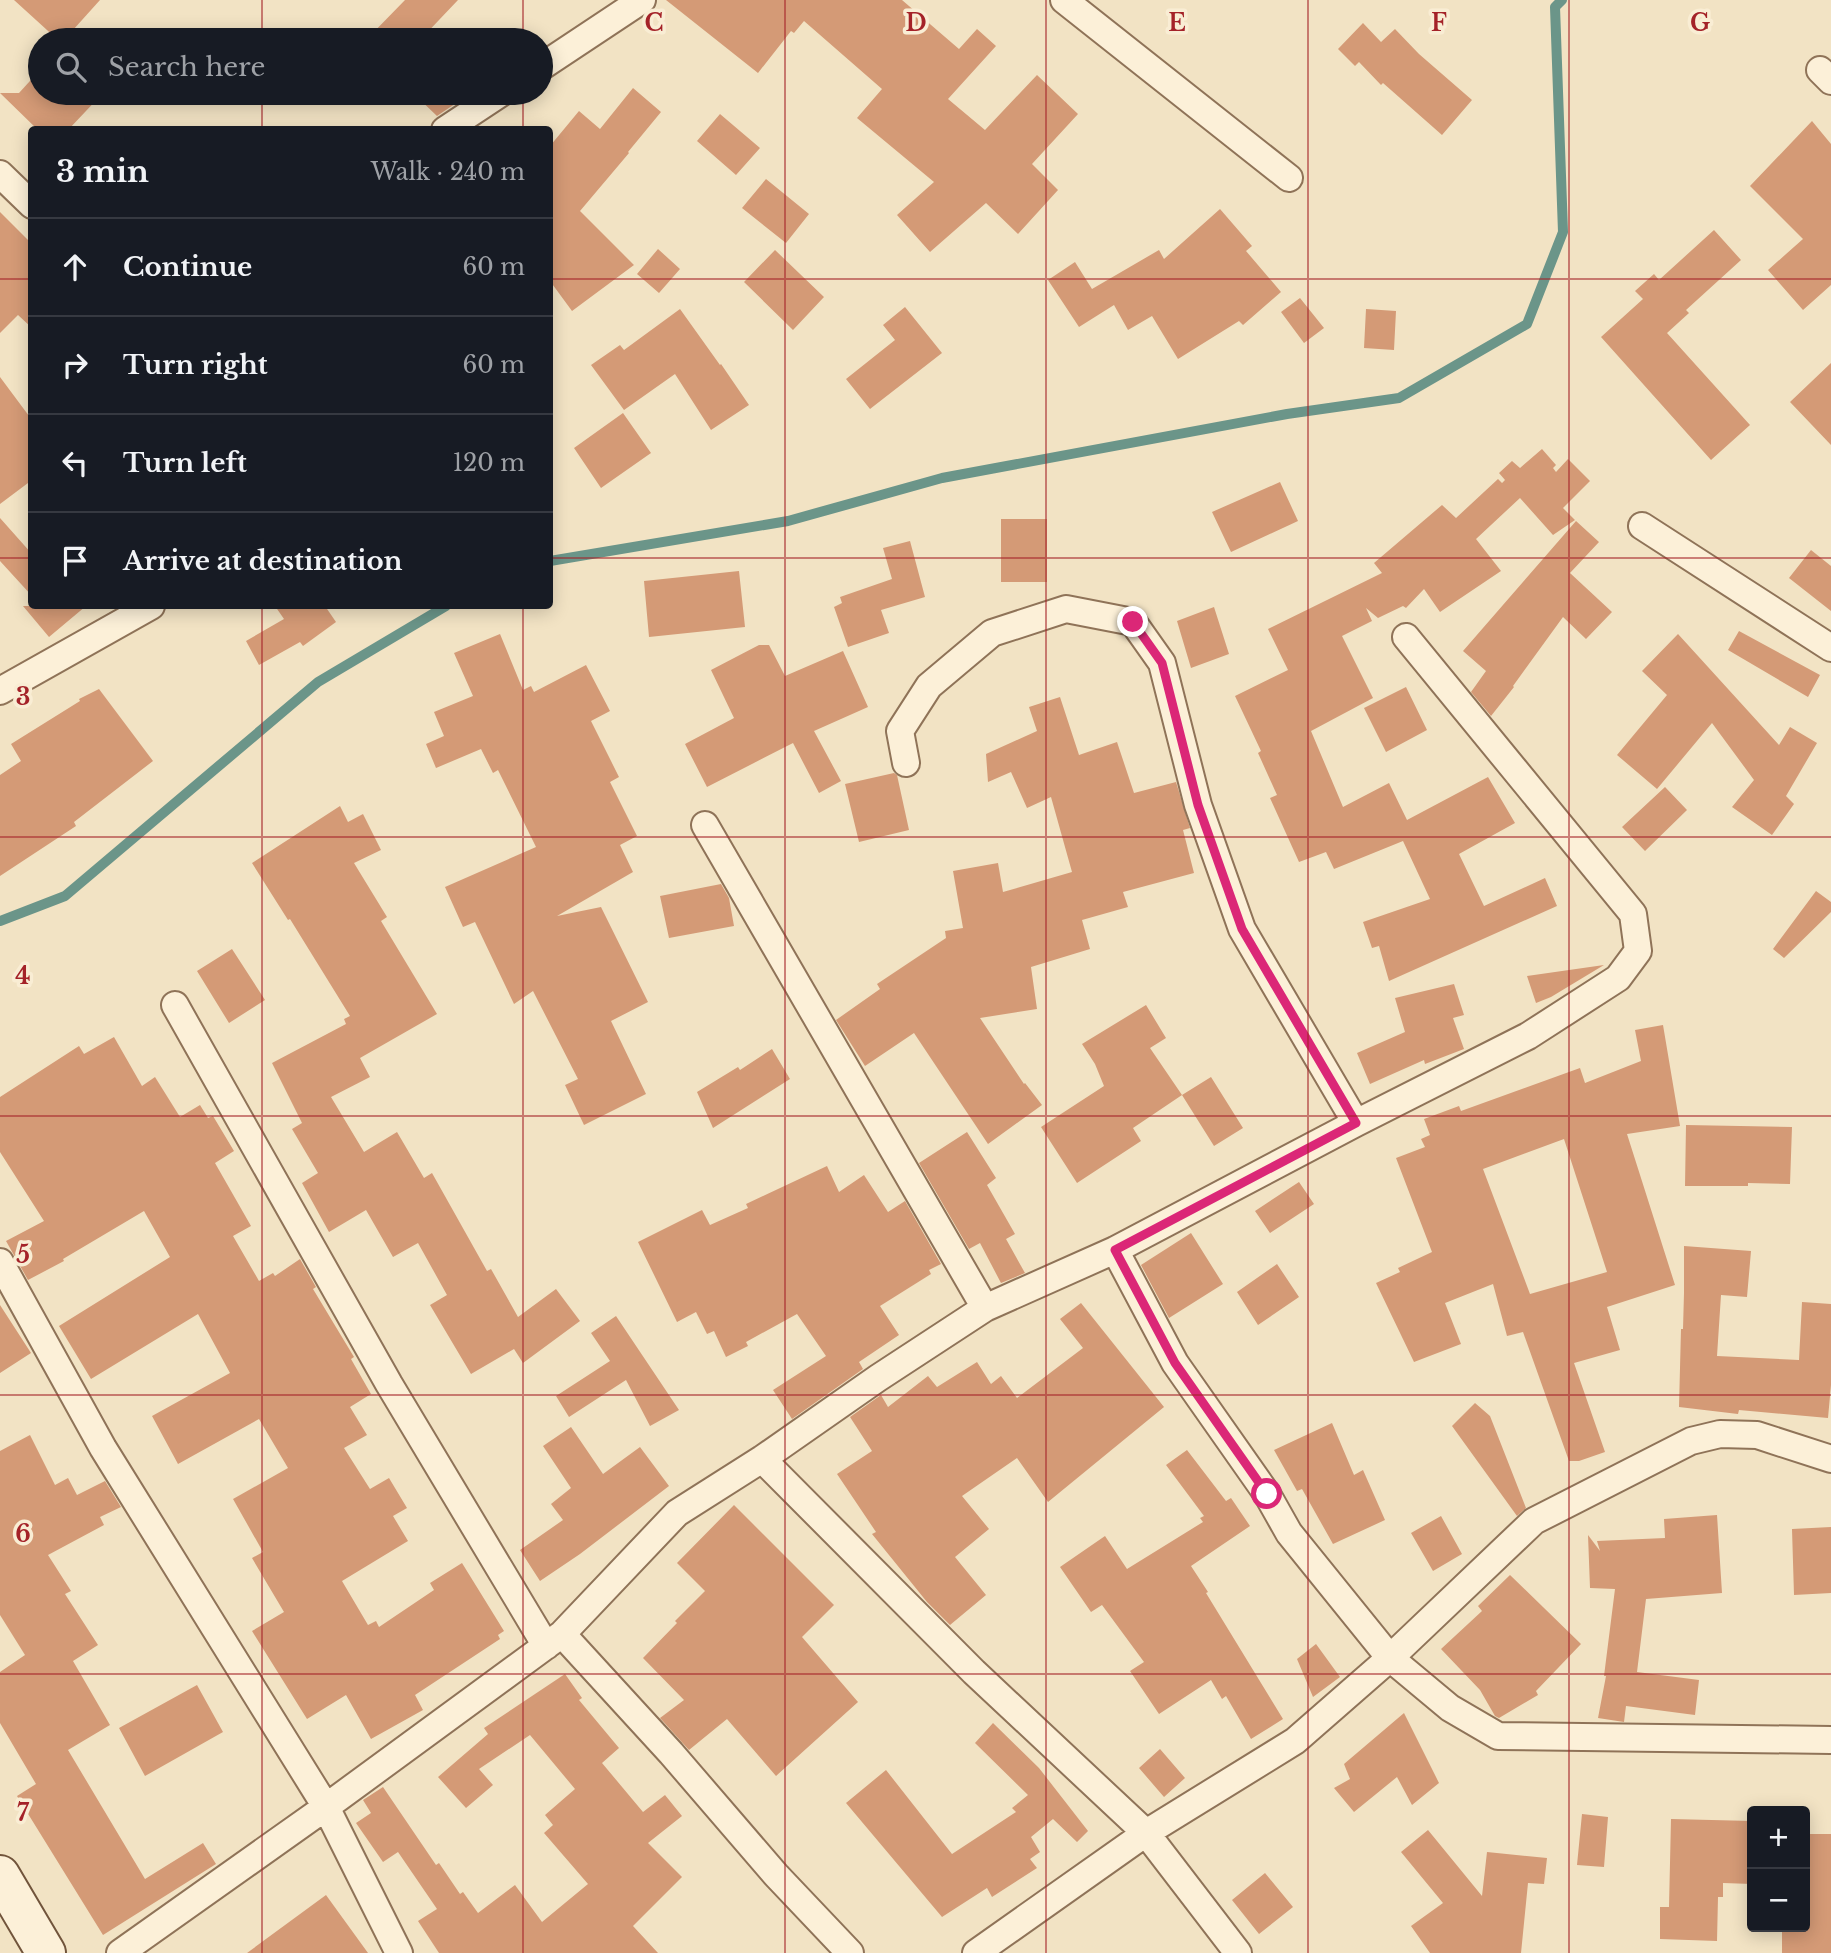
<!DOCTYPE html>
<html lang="en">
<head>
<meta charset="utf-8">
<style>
  body { margin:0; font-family:"Libre Baskerville",serif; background:#242831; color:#f1f3f6 }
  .controls { position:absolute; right:21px; bottom:21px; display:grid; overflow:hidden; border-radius:7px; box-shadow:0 4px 18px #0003 }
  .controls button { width:63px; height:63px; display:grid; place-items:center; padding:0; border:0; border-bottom:2px solid #363941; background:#171b24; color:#f1f3f6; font:35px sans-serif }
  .stop { position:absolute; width:21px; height:21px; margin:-16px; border:5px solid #db2777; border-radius:50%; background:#fff }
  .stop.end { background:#db2777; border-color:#fff; box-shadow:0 2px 7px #0008 }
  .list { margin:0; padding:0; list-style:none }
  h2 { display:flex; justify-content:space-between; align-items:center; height:91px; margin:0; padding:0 28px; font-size:30px }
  h2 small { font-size:23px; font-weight:400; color:#9ea1a6 }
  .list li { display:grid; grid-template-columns:46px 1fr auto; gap:21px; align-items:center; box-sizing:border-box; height:98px; padding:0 28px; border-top:2px solid #363941 }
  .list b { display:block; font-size:26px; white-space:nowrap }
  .list em { font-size:23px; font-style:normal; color:#9ea1a6 }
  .icon { flex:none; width:38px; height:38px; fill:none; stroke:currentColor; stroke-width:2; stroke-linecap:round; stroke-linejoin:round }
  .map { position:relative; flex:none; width:1831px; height:1953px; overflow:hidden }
  .search { position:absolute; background:#171b24; box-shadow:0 4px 18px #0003; left:28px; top:28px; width:525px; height:77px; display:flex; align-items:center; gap:18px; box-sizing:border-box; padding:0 24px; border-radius:38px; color:#9ea1a6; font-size:26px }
  .panel { position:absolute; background:#171b24; box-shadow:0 4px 18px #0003; left:28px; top:126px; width:525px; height:483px; border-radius:7px }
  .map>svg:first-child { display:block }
</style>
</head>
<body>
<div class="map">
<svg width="1831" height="1953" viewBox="0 0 1831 1953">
  <rect width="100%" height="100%" fill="#f2e3c4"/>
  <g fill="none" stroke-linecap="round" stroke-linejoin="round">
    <!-- stream -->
    <path stroke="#6b9589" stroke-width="10" d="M 550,561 L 788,521 L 942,478 L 1287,414 L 1399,398 L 1527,324 L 1563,232 L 1555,7 L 1562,0
      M 0,921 L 65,896 L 318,682 L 446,606"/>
  </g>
  <!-- building -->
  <path fill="#d49a76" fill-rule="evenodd" d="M 14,0 L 100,0 L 64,40 L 58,40 Z
    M 405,0 L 458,0 L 420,40 L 366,40 Z
    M 666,0 L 902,0 L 959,49 L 977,29 L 996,46 L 948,99 L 985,130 L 1037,75 L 1078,114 L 1032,164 L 1058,190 L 1018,234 L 986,203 L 930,252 L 897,215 L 934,182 L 857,118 L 882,89 L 804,21 L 794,33 L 791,31 L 758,73 Z
    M 1363,23 L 1381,42 L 1395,29 L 1419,54 L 1472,100 L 1442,135 L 1383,83 L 1381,85 L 1359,62 L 1355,66 L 1338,49 Z
    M 40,70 L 40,93 L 103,93 L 68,130 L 38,130 L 0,93 L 19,93 Z
    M 633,88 L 661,112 L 628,152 L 629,153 L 580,211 L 634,265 L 572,311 L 550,281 L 550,146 L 579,111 L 600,129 Z
    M 413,93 L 471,93 L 437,116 Z
    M 720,114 L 760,148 L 736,175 L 697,141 Z
    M 1812,121 L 1831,144 L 1831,285 L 1803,310 L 1768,270 L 1803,239 L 1750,186 Z
    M 766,179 L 809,214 L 786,243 L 742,208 Z
    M 1220,209 L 1252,246 L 1246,251 L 1281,292 L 1243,325 L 1239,321 L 1178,359 L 1152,316 L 1128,330 L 1114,305 L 1079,327 L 1048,280 L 1075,262 L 1092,289 L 1159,250 L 1164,259 Z
    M 0,212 L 32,244 L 32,328 L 18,315 L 0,333 Z
    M 1714,230 L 1741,260 L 1686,310 L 1689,313 L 1667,333 L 1750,425 L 1711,460 L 1601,337 L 1643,299 L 1635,291 L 1654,274 L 1659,280 Z
    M 658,249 L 680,269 L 659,293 L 637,274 Z
    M 775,250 L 824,297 L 793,330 L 744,282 Z
    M 1300,298 L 1324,328 L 1304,343 L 1281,312 Z
    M 905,307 L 942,353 L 870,409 L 846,379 L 895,340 L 883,325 Z
    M 680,309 L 720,365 L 721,364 L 749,405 L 711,430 L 675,374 L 624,410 L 591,365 L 620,345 L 624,350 Z
    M 1366,309 L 1396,311 L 1394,350 L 1364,348 Z
    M 1831,363 L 1831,445 L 1790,402 Z
    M 0,377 L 32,420 L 32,480 L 0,504 Z
    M 623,413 L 651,453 L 601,488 L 574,448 Z
    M 1542,449 L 1556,465 L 1553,468 L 1556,472 L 1568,459 L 1590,481 L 1563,508 L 1575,520 L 1553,535 L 1520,498 L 1476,539 L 1501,571 L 1440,612 L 1424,589 L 1406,608 L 1403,606 L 1378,618 L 1366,608 L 1372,621 L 1342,636 L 1373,698 L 1311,731 L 1343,807 L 1389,783 L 1407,820 L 1488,777 L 1515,823 L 1459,854 L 1484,906 L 1545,878 L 1557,906 L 1389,981 L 1379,946 L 1372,948 L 1363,922 L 1430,899 L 1403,841 L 1334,869 L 1326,852 L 1299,862 L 1270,798 L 1277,795 L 1258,753 L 1261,751 L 1235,696 L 1288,670 L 1268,629 L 1382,573 L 1374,563 L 1442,505 L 1456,518 L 1498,479 L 1502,483 L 1505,480 L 1499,473 L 1512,461 L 1520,468 Z
    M 1280,482 L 1298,521 L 1231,552 L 1212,512 Z
    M 0,518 L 32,554 L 32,596 L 0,561 Z
    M 1001,519 L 1047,519 L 1047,582 L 1001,582 Z
    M 1576,521 L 1599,542 L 1570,573 L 1612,612 L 1586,639 L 1563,617 L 1513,686 L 1514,687 L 1491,716 L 1471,692 L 1486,671 L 1463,651 Z
    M 910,541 L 925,597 L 881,610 L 889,633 L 848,647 L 834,607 L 842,603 L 840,597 L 892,579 L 883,548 Z
    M 1811,550 L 1831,566 L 1831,611 L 1789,578 Z
    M 739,571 L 745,627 L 649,637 L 644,581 Z
    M 23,606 L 86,606 L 49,637 Z
    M 275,606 L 325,606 L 336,622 L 303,646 L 300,642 L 259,665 L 246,641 L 284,619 Z
    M 1214,607 L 1229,654 L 1191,668 L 1177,621 Z
    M 1739,631 L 1820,675 L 1808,697 L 1728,650 Z
    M 500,634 L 523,690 L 531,686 L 534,692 L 586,665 L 610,711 L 591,721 L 619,777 L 610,782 L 637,836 L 620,845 L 633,872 L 557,916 L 601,907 L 648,1002 L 611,1021 L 646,1094 L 584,1125 L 565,1085 L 578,1079 L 533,991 L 514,1004 L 475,922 L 463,927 L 445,887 L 536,847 L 498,770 L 493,773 L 481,749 L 436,768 L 426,744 L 444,736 L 434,712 L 473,696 L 454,653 Z
    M 1678,634 L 1779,745 L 1790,727 L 1817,743 L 1786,796 L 1794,804 L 1772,835 L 1732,807 L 1754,780 L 1712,723 L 1657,789 L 1617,755 L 1667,695 L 1642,671 Z
    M 759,645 L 769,645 L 785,676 L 843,651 L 868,707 L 814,731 L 841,781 L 819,793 L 793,743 L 707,787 L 685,744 L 734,718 L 711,670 Z
    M 1406,687 L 1427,730 L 1386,752 L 1364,708 Z
    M 99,689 L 153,761 L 74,822 L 76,826 L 0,876 L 0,775 L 21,761 L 11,744 L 80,701 L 79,699 Z
    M 1060,697 L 1079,755 L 1117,742 L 1134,793 L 1176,782 L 1190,828 L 1183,830 L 1194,873 L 1123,892 L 1128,907 L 1082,920 L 1090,949 L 1031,967 L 1037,1009 L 980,1018 L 1024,1084 L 1025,1083 L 1042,1105 L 988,1144 L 914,1033 L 865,1066 L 836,1020 L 880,989 L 877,984 L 946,938 L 945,931 L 963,928 L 953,871 L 998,863 L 1003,892 L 1072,872 L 1051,797 L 1027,808 L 1011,772 L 988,782 L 986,754 L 1037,731 L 1029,707 Z
    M 894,773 L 897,775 L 909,830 L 859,842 L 845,784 Z
    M 1665,787 L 1687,810 L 1645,851 L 1622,827 Z
    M 340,806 L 348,822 L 363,814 L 381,850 L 354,863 L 387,917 L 381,921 L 437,1014 L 360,1058 L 370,1077 L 331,1097 L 364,1152 L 397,1132 L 424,1178 L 432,1173 L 487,1271 L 491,1269 L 518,1317 L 556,1289 L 580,1321 L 523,1363 L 514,1349 L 471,1374 L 430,1305 L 447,1295 L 418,1243 L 393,1257 L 366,1210 L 329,1232 L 302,1183 L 318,1173 L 292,1129 L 302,1123 L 272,1063 L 346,1024 L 344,1019 L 350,1016 L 290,919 L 288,920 L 252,863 Z
    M 721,884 L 729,898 L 734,926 L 669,938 L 660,896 Z
    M 1816,891 L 1831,902 L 1831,912 L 1784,958 L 1773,949 Z
    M 232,949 L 265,1000 L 229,1023 L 197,971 Z
    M 1604,965 L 1551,997 L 1536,1003 L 1527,976 Z
    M 1454,984 L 1464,1015 L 1453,1018 L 1464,1049 L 1425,1064 L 1424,1060 L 1370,1084 L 1357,1053 L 1405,1032 L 1395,998 Z
    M 1146,1005 L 1166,1038 L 1150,1048 L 1182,1095 L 1133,1128 L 1141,1141 L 1077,1183 L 1041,1127 L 1104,1086 L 1095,1064 L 1082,1044 Z
    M 1663,1025 L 1680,1126 L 1627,1134 L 1675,1285 L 1607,1307 L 1620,1350 L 1574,1363 L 1605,1452 L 1579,1461 L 1569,1461 L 1523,1332 L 1507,1336 L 1493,1284 L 1445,1303 L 1461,1344 L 1414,1362 L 1376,1283 L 1400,1272 L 1398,1268 L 1432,1252 L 1396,1158 L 1425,1147 L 1421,1139 L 1430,1135 L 1424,1119 L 1459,1106 L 1461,1111 L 1580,1068 L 1585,1083 L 1641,1061 L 1635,1030 ZM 1564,1139 L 1607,1272 L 1530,1294 L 1483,1169 Z
    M 114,1037 L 142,1086 L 155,1077 L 180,1117 L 200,1105 L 208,1118 L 213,1116 L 234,1151 L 215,1163 L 251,1226 L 233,1236 L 259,1281 L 273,1273 L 275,1276 L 300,1259 L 316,1287 L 313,1289 L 354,1357 L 351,1359 L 371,1394 L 350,1407 L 367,1435 L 344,1448 L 370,1489 L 389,1478 L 407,1508 L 393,1516 L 408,1541 L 342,1581 L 368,1625 L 376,1621 L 379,1627 L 434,1590 L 430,1583 L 462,1563 L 504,1631 L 498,1635 L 500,1639 L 415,1695 L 423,1710 L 371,1739 L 346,1695 L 307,1719 L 252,1631 L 284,1612 L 252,1558 L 263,1552 L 233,1499 L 288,1468 L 259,1419 L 178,1464 L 152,1416 L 230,1373 L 198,1314 L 91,1379 L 59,1326 L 170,1257 L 144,1211 L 63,1259 L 64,1261 L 28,1280 L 6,1241 L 44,1221 L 0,1152 L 0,1097 L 79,1046 L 84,1054 Z
    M 772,1049 L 790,1079 L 713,1128 L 697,1092 L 738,1067 L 740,1070 Z
    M 1211,1077 L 1243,1128 L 1214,1146 L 1182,1095 Z
    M 1686,1125 L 1792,1127 L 1790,1184 L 1748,1183 L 1748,1186 L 1685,1186 Z
    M 967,1132 L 996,1178 L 987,1185 L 1015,1234 L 1006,1239 L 1025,1273 L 1001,1283 L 980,1243 L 969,1249 L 919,1163 Z
    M 827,1166 L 839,1192 L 864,1175 L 888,1212 L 905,1201 L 941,1264 L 929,1270 L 931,1274 L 880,1306 L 899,1335 L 859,1362 L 863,1369 L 792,1419 L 773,1390 L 826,1356 L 797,1314 L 746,1342 L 748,1346 L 726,1357 L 714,1331 L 707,1334 L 696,1312 L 677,1322 L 638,1242 L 702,1210 L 710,1225 L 748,1208 L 746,1204 Z
    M 1299,1182 L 1314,1204 L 1270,1233 L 1255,1211 Z
    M 1191,1233 L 1223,1284 L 1169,1318 L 1141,1265 Z
    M 1684,1246 L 1751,1251 L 1747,1297 L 1721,1295 L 1717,1356 L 1799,1360 L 1802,1302 L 1831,1304 L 1831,1385 L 1828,1418 L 1739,1410 L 1738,1414 L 1679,1407 L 1681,1329 L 1683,1329 L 1684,1293 Z
    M 1277,1264 L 1299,1297 L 1258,1325 L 1237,1292 Z
    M 1081,1303 L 1164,1407 L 1048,1502 L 1017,1458 L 962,1496 L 989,1529 L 955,1557 L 986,1595 L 950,1625 L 927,1602 L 872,1534 L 876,1532 L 837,1474 L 872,1451 L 850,1417 L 881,1395 L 888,1407 L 928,1376 L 937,1387 L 977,1362 L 991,1384 L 1001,1376 L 1017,1398 L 1083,1348 L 1060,1319 Z
    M 0,1305 L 31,1353 L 0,1373 Z
    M 616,1316 L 679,1410 L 650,1426 L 626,1380 L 569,1417 L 556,1396 L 610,1361 L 591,1333 Z
    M 1475,1403 L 1490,1416 L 1526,1508 L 1517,1516 L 1452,1426 Z
    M 1332,1423 L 1354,1475 L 1363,1470 L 1385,1520 L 1333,1544 L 1302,1489 L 1297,1491 L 1274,1450 Z
    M 571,1427 L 603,1474 L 640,1447 L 669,1486 L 580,1554 L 540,1581 L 520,1550 L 563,1520 L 551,1504 L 571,1488 L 543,1446 Z
    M 30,1435 L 55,1485 L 68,1478 L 77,1495 L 105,1481 L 121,1507 L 100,1517 L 104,1525 L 48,1555 L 71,1591 L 65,1594 L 98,1645 L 73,1661 L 110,1725 L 68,1750 L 145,1879 L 203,1843 L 216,1864 L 103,1935 L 17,1796 L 36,1784 L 0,1723 L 0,1672 L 25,1655 L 0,1615 L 0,1451 Z
    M 1187,1450 L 1226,1501 L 1231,1498 L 1250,1526 L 1191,1566 L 1208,1592 L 1206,1593 L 1283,1719 L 1251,1739 L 1226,1696 L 1222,1699 L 1211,1680 L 1159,1714 L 1130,1671 L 1144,1662 L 1102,1605 L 1091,1612 L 1060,1567 L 1105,1536 L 1127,1569 L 1203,1522 L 1200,1518 L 1204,1516 L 1166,1465 Z
    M 734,1505 L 834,1605 L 802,1637 L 858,1702 L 776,1776 L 727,1719 L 689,1750 L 660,1718 L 684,1700 L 643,1658 L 677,1623 L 675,1621 L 705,1591 L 677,1563 Z
    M 1717,1515 L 1722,1593 L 1646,1599 L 1637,1672 L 1699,1680 L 1695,1715 L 1626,1706 L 1624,1722 L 1598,1718 L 1606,1676 L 1604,1676 L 1615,1589 L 1590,1588 L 1588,1535 L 1600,1551 L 1597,1541 L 1665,1538 L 1664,1519 Z
    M 1441,1516 L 1462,1554 L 1433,1571 L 1411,1533 Z
    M 1831,1527 L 1831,1593 L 1794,1595 L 1792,1529 Z
    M 1510,1575 L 1581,1644 L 1536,1691 L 1538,1695 L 1499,1718 L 1495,1716 L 1480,1690 L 1441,1649 L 1482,1611 L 1478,1606 Z
    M 1316,1644 L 1340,1677 L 1313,1697 L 1297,1659 Z
    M 565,1674 L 582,1698 L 579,1700 L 619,1748 L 602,1763 L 643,1812 L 665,1795 L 682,1816 L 648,1843 L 682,1877 L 633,1926 L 658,1953 L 439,1953 L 418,1921 L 437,1909 L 398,1852 L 383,1862 L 356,1823 L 371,1813 L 363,1800 L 383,1787 L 436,1865 L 439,1863 L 460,1894 L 463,1892 L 478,1913 L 515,1885 L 542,1922 L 588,1884 L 544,1833 L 553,1825 L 545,1815 L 575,1789 L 530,1735 L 479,1769 L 493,1785 L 466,1808 L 438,1777 L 488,1734 L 484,1728 Z
    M 197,1685 L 223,1732 L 145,1776 L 119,1728 Z
    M 1404,1713 L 1439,1783 L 1412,1805 L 1397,1777 L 1354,1812 L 1334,1788 L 1350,1779 L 1344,1764 Z
    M 993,1723 L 1039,1768 L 1088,1831 L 1077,1842 L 1053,1819 L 1031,1837 L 1040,1852 L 1030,1859 L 1037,1868 L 992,1897 L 987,1888 L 942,1917 L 846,1803 L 886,1770 L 952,1854 L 1016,1812 L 1012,1808 L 1028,1795 L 975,1743 Z
    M 1160,1749 L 1185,1778 L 1164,1797 L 1139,1768 Z
    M 1582,1814 L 1608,1817 L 1604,1867 L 1577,1865 Z
    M 1671,1819 L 1752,1821 L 1752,1884 L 1723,1883 L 1723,1897 L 1718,1897 L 1717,1941 L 1660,1939 L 1660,1907 L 1669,1907 Z
    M 1428,1830 L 1482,1896 L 1487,1852 L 1547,1858 L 1544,1884 L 1528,1883 L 1521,1953 L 1430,1953 L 1411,1926 L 1443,1903 L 1401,1852 Z
    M 1805,1834 L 1831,1834 L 1831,1953 L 1782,1953 L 1782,1927 L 1805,1927 Z
    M 1265,1873 L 1293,1907 L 1259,1934 L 1232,1900 Z
    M 326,1895 L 368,1953 L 247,1953 Z"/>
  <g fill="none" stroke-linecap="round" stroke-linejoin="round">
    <defs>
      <path id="street" d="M 1064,0 L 1289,178
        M 541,67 L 642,0
        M 1820,70 L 1831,81
        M 445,130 L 501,93
        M 0,174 L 32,205
        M 1642,526 L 1831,648
        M 0,691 L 151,606
        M 906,763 L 900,731 L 929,686 L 992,633 L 1066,609 L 1133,622 L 1162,663 L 1198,805 L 1242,929 L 1356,1123
        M 705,825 L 985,1308
        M 175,1005 L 389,1384 L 546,1646
        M 1115,1250 L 1175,1363 L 1267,1494 L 1289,1533 L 1390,1658 L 1450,1708 L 1498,1736 L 1831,1740
        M 0,1262 L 103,1448 L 326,1807 L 399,1953
        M 762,1459 L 974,1672 L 1146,1833 L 1238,1953
        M 562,1634 L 671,1753 L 776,1875 L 850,1953
        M 120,1953 L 326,1807 L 562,1634 L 677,1513 L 762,1459 L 878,1378 L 985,1308 L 1115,1250 L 1356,1123 L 1528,1036 L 1618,978 L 1638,951 L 1633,914 L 1406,637
        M 976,1953 L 1146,1833 L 1295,1741 L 1390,1658 L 1534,1521 L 1691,1441 L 1720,1434 L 1757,1435 L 1831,1459"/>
      <path id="secondary" d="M 0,1875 L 46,1953"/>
    </defs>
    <!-- street casing -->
    <use href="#street" stroke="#8f7358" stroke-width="30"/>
    <!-- secondary casing -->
    <use href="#secondary" stroke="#71543b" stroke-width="42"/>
    <!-- street -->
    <use href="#street" stroke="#fcf0d8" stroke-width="26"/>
    <!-- secondary -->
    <use href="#secondary" stroke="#fcf0d8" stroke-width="38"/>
  </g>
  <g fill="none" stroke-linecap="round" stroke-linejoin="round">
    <!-- route -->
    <path stroke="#db2777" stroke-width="9" d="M 1133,622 L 1162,663 L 1198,805 L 1242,929 L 1356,1123 L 1115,1250 L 1175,1363 L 1267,1494"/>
  </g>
  <!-- grid -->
  <path fill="none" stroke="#a42228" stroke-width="2" stroke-opacity="0.55" d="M 262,0 L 262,40M 523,0 L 523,40M 785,0 L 785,1953M 1046,0 L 1046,1953M 1308,0 L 1308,1953M 1569,0 L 1569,1953M 262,93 L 262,130M 523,93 L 523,130M 0,279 L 32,279M 550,279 L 1831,279M 0,558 L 32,558M 550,558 L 1831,558M 262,606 L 262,1953M 523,606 L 523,1953M 0,837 L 1831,837M 0,1116 L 1831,1116M 0,1395 L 1831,1395M 0,1674 L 1831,1674"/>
  <g font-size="23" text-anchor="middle" font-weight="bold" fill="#a42228" stroke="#f9edd4" stroke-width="7" stroke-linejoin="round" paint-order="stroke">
    <text x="654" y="31">C</text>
    <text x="916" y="31">D</text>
    <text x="1177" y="31">E</text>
    <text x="1439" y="31">F</text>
    <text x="1700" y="31">G</text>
    <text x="23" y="705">3</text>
    <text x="23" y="984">4</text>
    <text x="23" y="1263">5</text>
    <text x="23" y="1542">6</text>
    <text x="23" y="1821">7</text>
  </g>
</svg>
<div class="controls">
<button>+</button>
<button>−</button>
</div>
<div class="stop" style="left:1267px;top:1494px"></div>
<div class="stop end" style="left:1133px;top:622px"></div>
<div class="search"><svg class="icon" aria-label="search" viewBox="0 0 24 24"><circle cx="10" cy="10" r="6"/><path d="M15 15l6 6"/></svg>Search here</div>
<section class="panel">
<h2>3 min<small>Walk · 240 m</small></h2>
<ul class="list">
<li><svg class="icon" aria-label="ahead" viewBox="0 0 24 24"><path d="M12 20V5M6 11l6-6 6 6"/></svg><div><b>Continue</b></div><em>60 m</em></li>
<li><svg class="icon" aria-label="right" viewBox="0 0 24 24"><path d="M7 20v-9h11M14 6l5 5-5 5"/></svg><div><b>Turn right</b></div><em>60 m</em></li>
<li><svg class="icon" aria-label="left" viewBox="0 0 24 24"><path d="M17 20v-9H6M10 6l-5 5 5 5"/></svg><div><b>Turn left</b></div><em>120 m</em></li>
<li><svg class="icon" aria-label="arrive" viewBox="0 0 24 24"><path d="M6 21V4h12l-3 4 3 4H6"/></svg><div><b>Arrive at destination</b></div></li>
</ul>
</section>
</div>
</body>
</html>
